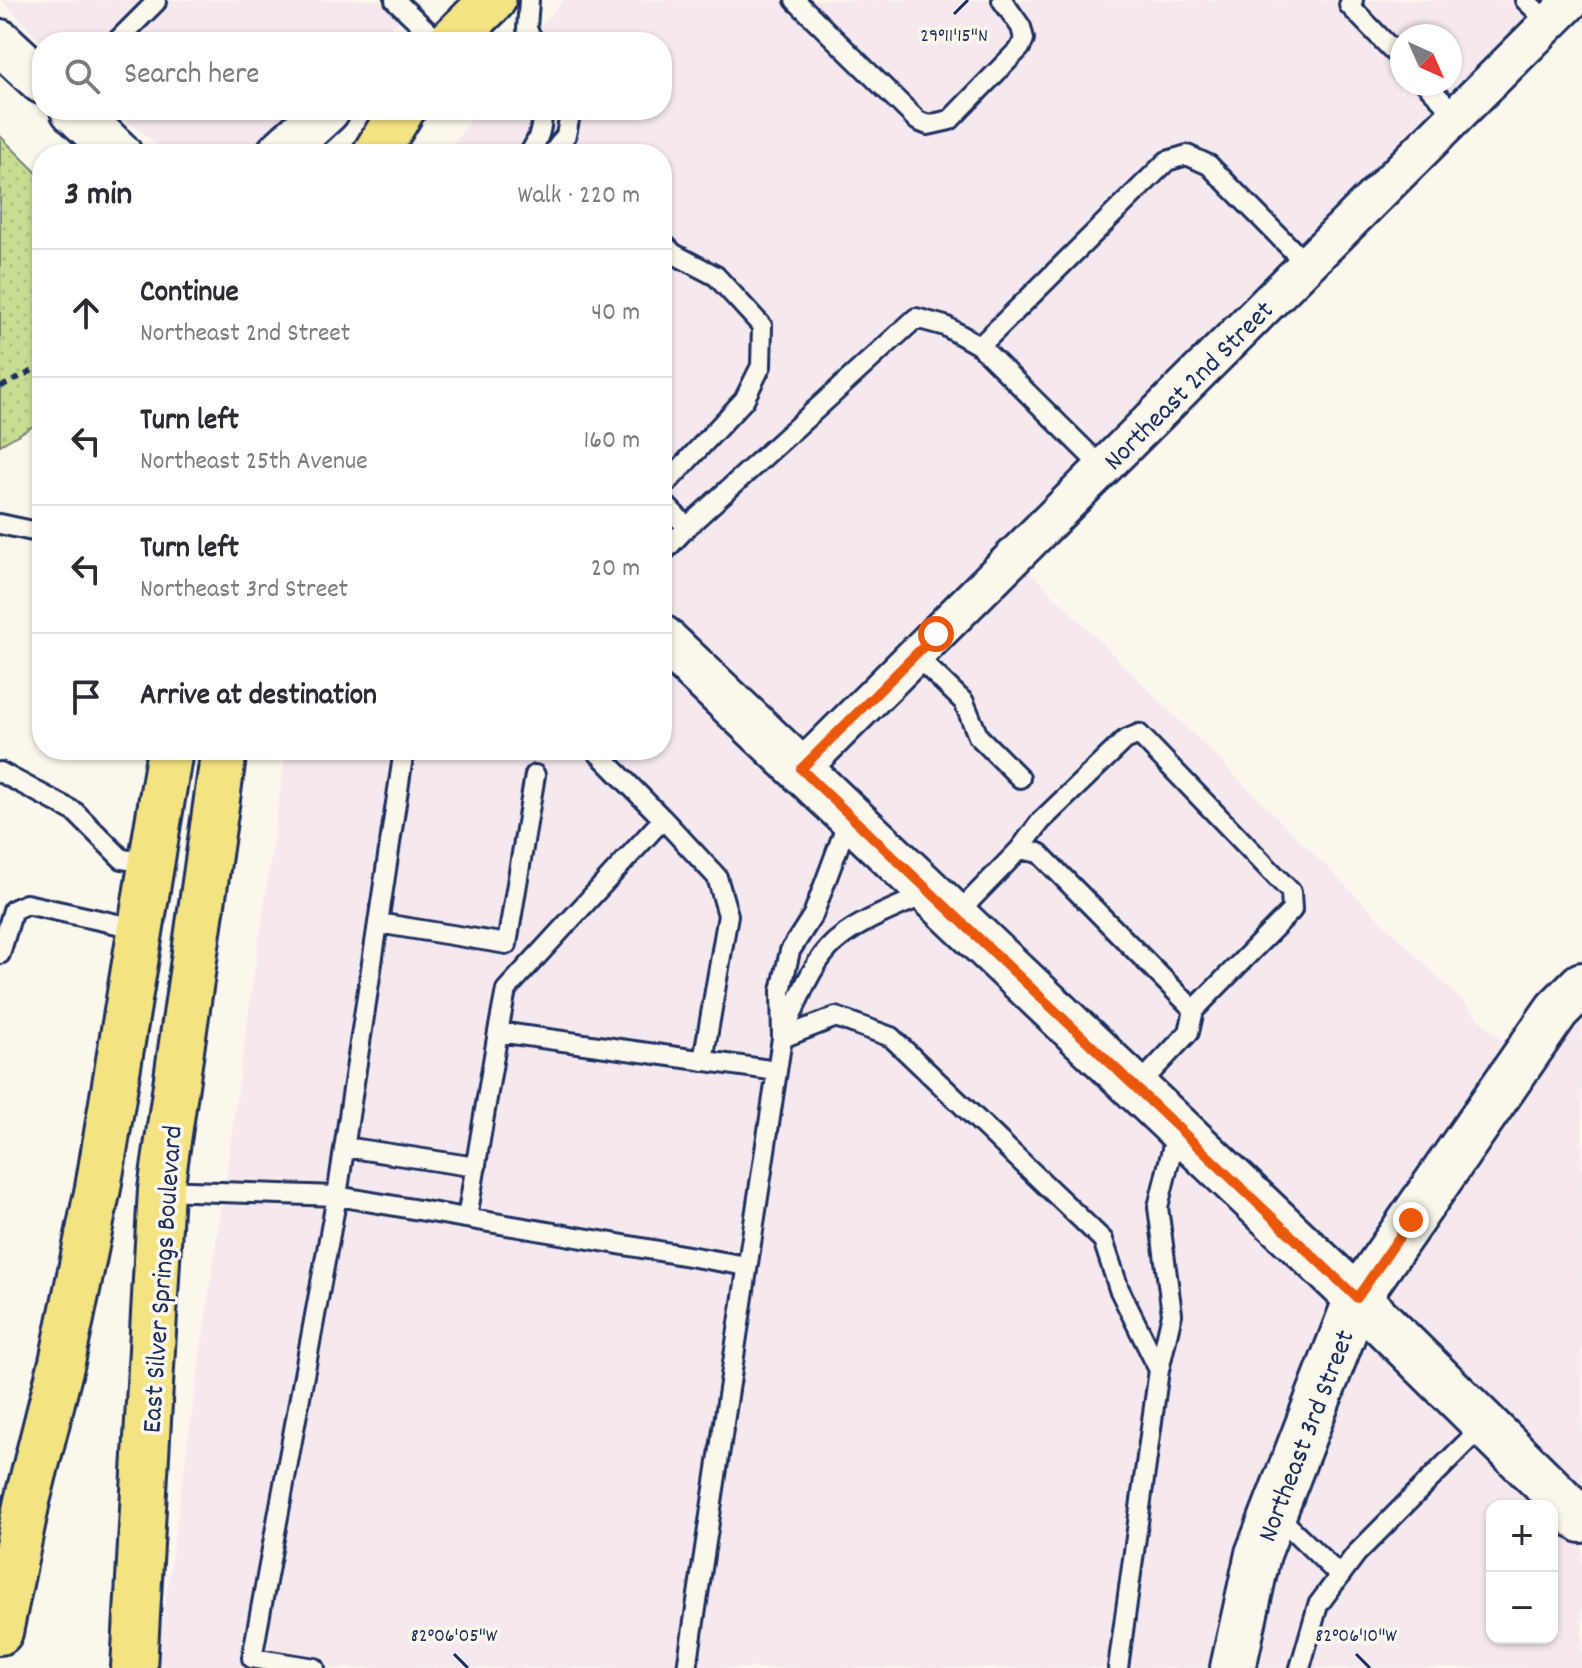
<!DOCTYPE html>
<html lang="en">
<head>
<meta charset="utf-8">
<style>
  body { margin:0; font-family:Dekko,sans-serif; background:#f7f7f7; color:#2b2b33 }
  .controls { position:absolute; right:24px; bottom:24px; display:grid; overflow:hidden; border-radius:16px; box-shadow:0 2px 6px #0004 }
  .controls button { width:72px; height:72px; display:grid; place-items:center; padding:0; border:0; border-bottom:2px solid #e1e1e2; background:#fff; color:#2b2b33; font:40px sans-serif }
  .compass { position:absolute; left:1390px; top:24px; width:72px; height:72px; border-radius:50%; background:#fff; box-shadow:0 2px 6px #0004; rotate:135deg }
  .stop { position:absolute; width:24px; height:24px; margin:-18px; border:6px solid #ea580c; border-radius:50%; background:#fff }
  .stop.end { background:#ea580c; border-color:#fff; box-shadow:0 2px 8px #0008 }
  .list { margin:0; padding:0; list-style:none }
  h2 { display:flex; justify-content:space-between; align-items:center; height:104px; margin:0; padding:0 32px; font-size:34px }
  h2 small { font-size:26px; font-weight:400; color:#7c7c81 }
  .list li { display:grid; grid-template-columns:52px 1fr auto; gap:24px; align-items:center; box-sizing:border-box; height:128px; padding:0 32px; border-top:2px solid #e1e1e2 }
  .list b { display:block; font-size:30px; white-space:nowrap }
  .list p { margin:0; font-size:26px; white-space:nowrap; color:#7c7c81 }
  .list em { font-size:26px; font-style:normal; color:#7c7c81 }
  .icon { flex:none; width:44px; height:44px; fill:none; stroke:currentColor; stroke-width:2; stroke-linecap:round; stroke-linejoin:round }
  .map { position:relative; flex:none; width:1582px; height:1668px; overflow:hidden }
  .search { position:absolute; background:#fff; box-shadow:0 2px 6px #0004; left:32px; top:32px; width:640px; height:88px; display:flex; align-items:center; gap:20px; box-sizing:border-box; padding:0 28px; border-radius:32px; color:#7c7c81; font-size:30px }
  .panel { position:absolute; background:#fff; box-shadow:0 2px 6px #0004; left:32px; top:144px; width:640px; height:616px; border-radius:32px }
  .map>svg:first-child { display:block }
</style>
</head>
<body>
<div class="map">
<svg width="1582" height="1668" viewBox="0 0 1582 1668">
  <defs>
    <pattern id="park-dots" width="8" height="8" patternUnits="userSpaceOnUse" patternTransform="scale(2)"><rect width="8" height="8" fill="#c8dd92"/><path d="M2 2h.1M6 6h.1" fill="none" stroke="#abbe80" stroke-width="1.8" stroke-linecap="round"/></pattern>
  </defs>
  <rect width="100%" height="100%" fill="#fbf7ec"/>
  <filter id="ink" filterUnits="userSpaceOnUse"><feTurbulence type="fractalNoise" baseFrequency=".0125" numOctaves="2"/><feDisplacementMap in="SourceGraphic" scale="16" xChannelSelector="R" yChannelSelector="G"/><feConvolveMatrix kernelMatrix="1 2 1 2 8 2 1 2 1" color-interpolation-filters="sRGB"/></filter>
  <g filter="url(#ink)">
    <!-- built -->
    <path fill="#f5e9ef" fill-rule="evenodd" d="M 2,0 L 422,0 L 374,42 L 42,43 Z
      M 563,0 L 1546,0 L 799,745 L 662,615 L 662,154 L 446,154 L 478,110 L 662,110 L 662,42 L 528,42 ZM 1402,36 L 1450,36 L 1450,84 L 1402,84 Z
      M 114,110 L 296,110 L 261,140 L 203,154 L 169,154 Z
      M 1027,569 L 1508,1047 L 1353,1272 L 826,770 Z
      M 662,659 L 1334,1299 L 1215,1668 L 156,1668 L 286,750 L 662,750 Z
      M 1582,1011 L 1582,1497 L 1379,1297 Z
      M 1364,1329 L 1545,1506 L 1492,1506 L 1492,1638 L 1552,1638 L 1552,1513 L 1582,1543 L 1582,1668 L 1252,1668 L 1275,1561 Z"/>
    <!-- park -->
    <path fill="url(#park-dots)" stroke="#728678" stroke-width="2" d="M 0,136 L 42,178 L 42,421 L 0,445 Z"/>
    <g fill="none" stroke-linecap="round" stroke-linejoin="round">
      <defs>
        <path id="service" d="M 395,0 L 439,42
          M 529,0 L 527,29 L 534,42
          M 795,0 L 918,121 L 928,125 L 950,120 L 1020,48 L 1024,39 L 1021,27 L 1002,0
          M 1353,0 L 1349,5 L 1402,60
          M 1525,0 L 1549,23
          M 116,42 L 156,2
          M 1426,84 L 1456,115
          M 529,154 C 538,140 544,127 541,110
          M 552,154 L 566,135 L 571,110
          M 662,242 L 674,254 L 716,276 L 762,326 L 761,366 L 744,400 L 662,488
          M 980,346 L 1167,161 L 1187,155 L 1209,165 L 1307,265
          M 662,501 L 687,527 L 662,554
          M 0,524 L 42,533
          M 687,527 L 916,318 L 945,326 L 980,346 L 1103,468
          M 915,655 L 964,702 L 978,736 L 1020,778
          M 595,750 L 663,819
          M 0,772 L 75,812 L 122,859 L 150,863
          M 849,818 L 813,915 L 790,951 L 781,991 L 782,1038 C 795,1008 807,972 829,948 C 852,923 898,907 929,893
          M 1020,849 L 1041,821 L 1125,740 L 1139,734 L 1291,892 L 1292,910 L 1194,1010
          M 955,916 L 1020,849 L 1039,853 L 1194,1010 L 1189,1032 L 1136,1088
          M 378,923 L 507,944 L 535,775
          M 0,954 L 13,910 L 26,904 L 140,929
          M 498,1032 L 506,990 L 663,819 L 717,877 L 728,915 L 703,1061
          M 345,1147 L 476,1167
          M 161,1190 L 337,1196 L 404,750
          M 467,1218 L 498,1032 L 777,1071
          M 1159,1370 L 1172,1314 L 1158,1207 L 1177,1129
          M 1275,1513 L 1339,1575
          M 315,1668 L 252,1658 L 337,1196 L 747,1266
          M 687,1668 L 782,1038 L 836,1017 L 891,1037 L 1103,1240 L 1119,1289 L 1159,1370 L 1118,1668
          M 1300,1668 L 1318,1605 L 1356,1554 L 1485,1424"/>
        <path id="minor" d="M 801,769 L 1572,0"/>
        <path id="tertiary" d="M 1233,1668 L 1258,1554 L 1357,1298 L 1557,1010 L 1582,985"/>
        <path id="secondary" d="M 0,42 L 42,81
          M 73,110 L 119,154
          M 279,154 L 327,110
          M 662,638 L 1357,1298 L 1582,1520"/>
        <path id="primary" d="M 450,42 L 493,0
          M 375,154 L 402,110
          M 0,1632 L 27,1501 L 62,1362 L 98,1188 L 170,750
          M 134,1668 L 161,1190 L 224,750"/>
      </defs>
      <!-- service casing -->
      <use href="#service" stroke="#1b2f5e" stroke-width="24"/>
      <!-- minor casing -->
      <use href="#minor" stroke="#1b2f5e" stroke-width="42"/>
      <!-- tertiary casing -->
      <use href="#tertiary" stroke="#1b2f5e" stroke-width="50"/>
      <!-- secondary casing -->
      <use href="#secondary" stroke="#1b2f5e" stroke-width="50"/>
      <!-- primary casing -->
      <use href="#primary" stroke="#1b2f5e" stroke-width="50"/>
      <!-- path -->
      <path stroke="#1b2f5e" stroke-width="5" stroke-dasharray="8 6" stroke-linecap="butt" d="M 0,387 L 42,366"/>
      <!-- service -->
      <use href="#service" stroke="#fbf7ec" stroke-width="18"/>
      <!-- minor -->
      <use href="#minor" stroke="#fbf7ec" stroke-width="36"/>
      <!-- tertiary -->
      <use href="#tertiary" stroke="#fbf7ec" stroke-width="44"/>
      <!-- secondary -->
      <use href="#secondary" stroke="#fbf7ec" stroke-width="44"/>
      <!-- primary -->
      <use href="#primary" stroke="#f4e382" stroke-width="44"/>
    </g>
  </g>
  <g fill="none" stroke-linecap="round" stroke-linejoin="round" filter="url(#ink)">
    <!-- route -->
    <path stroke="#ea580c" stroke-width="10" d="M 936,634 L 801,769 L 1357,1298 L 1411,1220"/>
  </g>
  <!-- ticks -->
  <path fill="none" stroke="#1b2f5e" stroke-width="3" d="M 954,14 L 968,0M 454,1654 L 468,1668M 1356,1654 L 1370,1668"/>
  <g text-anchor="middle" stroke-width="7" stroke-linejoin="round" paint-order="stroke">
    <!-- street labels -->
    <g font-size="28" fill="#1b2f5e" stroke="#fbf7ec">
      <text transform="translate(1187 384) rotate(-45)" y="10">Northeast 2nd Street</text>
      <text transform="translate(160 1279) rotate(-86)" y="10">East Silver Springs Boulevard</text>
      <text transform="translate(1304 1435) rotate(-69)" y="10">Northeast 3rd Street</text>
    </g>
  </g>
  <g font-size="20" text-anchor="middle" fill="#1b2f5e" stroke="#fbf7ec" stroke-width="7" stroke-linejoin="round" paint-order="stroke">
    <text x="954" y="41">29°11'15"N</text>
    <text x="454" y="1641">82°06'05"W</text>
    <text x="1356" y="1641">82°06'10"W</text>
  </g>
</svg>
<div class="controls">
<button>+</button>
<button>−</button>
</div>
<svg class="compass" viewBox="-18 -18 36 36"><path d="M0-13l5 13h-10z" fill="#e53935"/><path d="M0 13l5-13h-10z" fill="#7c7c81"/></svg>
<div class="stop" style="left:936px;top:634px"></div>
<div class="stop end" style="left:1411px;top:1220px"></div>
<div class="search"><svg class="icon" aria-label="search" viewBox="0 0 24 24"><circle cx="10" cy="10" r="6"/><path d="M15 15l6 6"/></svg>Search here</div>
<section class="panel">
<h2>3 min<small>Walk · 220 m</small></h2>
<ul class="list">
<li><svg class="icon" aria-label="ahead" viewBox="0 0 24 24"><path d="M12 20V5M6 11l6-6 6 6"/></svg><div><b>Continue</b><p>Northeast 2nd Street</p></div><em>40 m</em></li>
<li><svg class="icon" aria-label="left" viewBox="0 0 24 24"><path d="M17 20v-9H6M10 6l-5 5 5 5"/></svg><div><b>Turn left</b><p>Northeast 25th Avenue</p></div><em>160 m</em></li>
<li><svg class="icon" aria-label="left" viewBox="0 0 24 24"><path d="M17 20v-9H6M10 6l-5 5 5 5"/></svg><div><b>Turn left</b><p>Northeast 3rd Street</p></div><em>20 m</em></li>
<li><svg class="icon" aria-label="arrive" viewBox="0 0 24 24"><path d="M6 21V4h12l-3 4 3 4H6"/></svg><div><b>Arrive at destination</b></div></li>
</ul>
</section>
</div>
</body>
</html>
